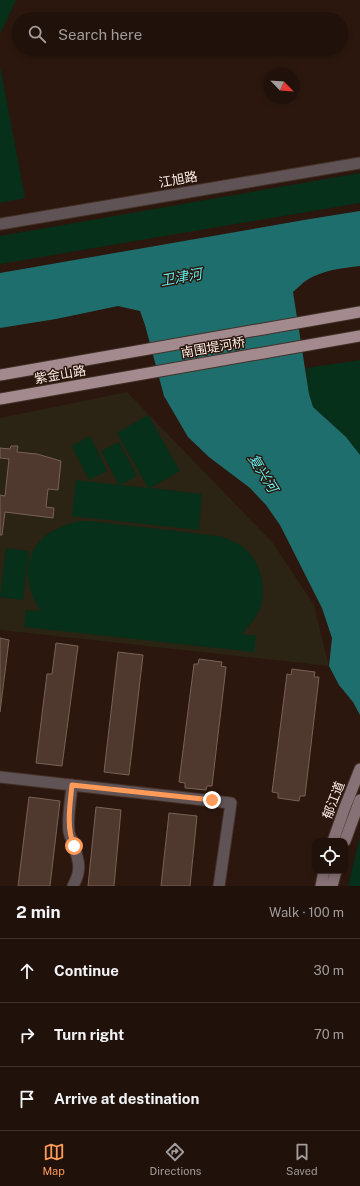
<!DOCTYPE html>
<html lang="en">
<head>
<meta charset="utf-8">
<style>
  body { margin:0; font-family:"Public Sans","Noto Sans SC",sans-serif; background:#281a13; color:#f1f3f6 }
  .controls { position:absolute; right:12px; bottom:12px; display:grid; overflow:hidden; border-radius:8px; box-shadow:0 2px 6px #0003 }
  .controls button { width:36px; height:36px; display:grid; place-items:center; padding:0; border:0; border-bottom:1px solid #3d312b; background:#20110a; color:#f1f3f6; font:20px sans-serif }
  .compass { position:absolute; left:264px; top:68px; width:36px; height:36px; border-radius:50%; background:#20110a; box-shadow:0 2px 6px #0003; rotate:115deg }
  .stop { position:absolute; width:12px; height:12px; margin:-9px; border:3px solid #fe9b58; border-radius:50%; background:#fff }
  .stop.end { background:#fe9b58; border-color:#fff; box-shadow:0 1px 4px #0008 }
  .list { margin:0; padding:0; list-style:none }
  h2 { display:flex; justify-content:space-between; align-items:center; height:52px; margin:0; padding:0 16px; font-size:17px }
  h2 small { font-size:13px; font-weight:400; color:#a29d9c }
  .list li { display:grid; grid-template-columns:26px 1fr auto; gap:12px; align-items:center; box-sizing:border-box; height:64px; padding:0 16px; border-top:1px solid #3d312b }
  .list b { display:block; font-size:15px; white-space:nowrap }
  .list em { font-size:13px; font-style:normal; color:#a29d9c }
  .icon { flex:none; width:22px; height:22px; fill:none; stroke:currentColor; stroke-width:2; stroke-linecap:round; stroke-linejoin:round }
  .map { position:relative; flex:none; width:360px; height:886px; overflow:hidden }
  .search { position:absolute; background:#20110a; box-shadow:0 2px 6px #0003; left:12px; right:12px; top:12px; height:44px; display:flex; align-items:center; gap:10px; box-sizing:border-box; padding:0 14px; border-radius:22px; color:#a29d9c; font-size:15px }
  .sheet { height:244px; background:#20110a }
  nav { display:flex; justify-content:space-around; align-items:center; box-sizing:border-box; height:56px; border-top:1px solid #3d312b; background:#20110a; font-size:11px; color:#a29d9c }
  nav a { display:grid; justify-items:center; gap:2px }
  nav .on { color:#fe9b58 }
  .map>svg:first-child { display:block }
</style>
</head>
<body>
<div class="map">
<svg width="360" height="886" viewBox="0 0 360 886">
  <rect width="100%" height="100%" fill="#2b170d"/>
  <!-- education -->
  <path fill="#2b2313" d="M 127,392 L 273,543 L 314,605 L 329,666 L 0,630 L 0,418 Z"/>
  <!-- green -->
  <path fill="#063019" d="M 0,0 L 16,0 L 0,34 Z
    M 0,66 L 25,198 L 0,203 Z
    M 360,173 L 360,203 L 0,264 L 0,236 Z
    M 360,360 L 360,455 L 346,437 L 313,407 L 309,394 L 306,368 Z
    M 148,415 L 180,471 L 150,488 L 202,494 L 199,530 L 72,516 L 76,480 L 119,485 L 101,451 L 119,442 L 137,476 L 120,485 L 148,488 L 117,433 Z
    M 90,436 L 107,471 L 89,480 L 72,446 Z
    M 78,521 L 90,521 L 218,536 C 225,538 232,540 238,544 C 259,556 267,584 261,606 C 257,617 249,625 242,634 L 256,636 L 254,652 L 24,627 L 26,610 L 41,611 C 25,588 21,558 44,537 C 53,529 66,525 78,521 Z
    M 6,548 L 29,551 L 23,600 L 0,597 Z
    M 360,837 L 360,886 L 348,886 Z"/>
  <!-- water -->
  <path fill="#1f6e6e" d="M 360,211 L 360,266 C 342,268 323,270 307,280 C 302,283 298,288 293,292 L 309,394 L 313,407 L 346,437 L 360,455 L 360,715 L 353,702 L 339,685 L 329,666 L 332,638 L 322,608 L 280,525 L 266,505 L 250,488 L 209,457 L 188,437 L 164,396 L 145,325 L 140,311 L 118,306 L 56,319 L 0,328 L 0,273 L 310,219 Z"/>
  <!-- building -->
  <path fill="#4f392e" stroke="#796155" d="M 11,446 L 18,446 L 17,452 L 37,454 L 61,461 L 58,490 L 48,489 L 46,507 L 54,508 L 53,518 L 5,512 L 2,535 L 0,535 L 0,495 L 5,496 L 9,459 L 0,458 L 0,448 L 10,449 Z
    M 0,638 L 9,640 L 0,712 Z
    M 56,643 L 78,646 L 62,766 L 36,763 L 47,674 L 52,674 Z
    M 118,652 L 143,655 L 129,775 L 104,772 Z
    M 199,659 L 222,662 L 221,666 L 226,667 L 212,786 L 207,786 L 206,790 L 185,788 L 185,783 L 179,782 L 194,664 L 198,664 Z
    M 292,669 L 315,672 L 314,677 L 319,677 L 305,796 L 300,796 L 299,801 L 278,798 L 278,793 L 272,792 L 287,674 L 291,675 Z
    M 29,797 L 60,801 L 50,886 L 18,886 Z
    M 96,807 L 121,810 L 114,886 L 88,886 Z
    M 169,813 L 197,816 L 190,886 L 161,886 Z"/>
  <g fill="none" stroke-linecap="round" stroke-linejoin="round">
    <defs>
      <path id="minor" d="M 0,224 L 360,163
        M 0,777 L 231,803 L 219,886
        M 72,785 C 71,800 67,817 69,832 C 70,837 73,842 74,847 C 80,863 81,871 73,886"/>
      <path id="secondary" d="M 333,841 L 345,807 L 360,769
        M 345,841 L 360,800
        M 321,886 L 324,871
        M 332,886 L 336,871"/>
      <path id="primary" d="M 0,375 L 360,312
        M 0,399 L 360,336"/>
    </defs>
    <!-- minor casing -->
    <use href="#minor" stroke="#443127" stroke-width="13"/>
    <!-- secondary casing -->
    <use href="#secondary" stroke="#443127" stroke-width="13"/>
    <!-- primary casing -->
    <use href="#primary" stroke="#443127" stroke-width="13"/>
    <!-- minor -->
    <use href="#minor" stroke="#605356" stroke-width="11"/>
    <!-- secondary -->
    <use href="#secondary" stroke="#867276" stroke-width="11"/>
    <!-- primary -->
    <use href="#primary" stroke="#a38a8f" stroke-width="11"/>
  </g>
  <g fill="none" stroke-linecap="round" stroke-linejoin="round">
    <!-- route -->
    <path stroke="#fe9b58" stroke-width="5" d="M 74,846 C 66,827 70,805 72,785 L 212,800"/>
  </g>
  <g text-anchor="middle" stroke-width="3" stroke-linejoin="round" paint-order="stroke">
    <!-- street labels -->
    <g font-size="13" fill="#fdeee7" stroke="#2b170d">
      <text transform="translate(178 179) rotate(-10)" y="5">江旭路</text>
      <text transform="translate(213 347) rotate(-10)" y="5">南围堤河桥</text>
      <text transform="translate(60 374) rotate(-10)" y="5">紫金山路</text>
      <text transform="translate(333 800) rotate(-69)" y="5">郁江道</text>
    </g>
    <!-- water labels -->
    <g font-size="14" font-style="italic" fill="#5fefef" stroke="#2b170d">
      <text transform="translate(181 277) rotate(-10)" y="5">卫津河</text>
      <text transform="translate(263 473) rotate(58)" y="5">复兴河</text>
    </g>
  </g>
</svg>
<div class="controls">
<button><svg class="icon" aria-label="locate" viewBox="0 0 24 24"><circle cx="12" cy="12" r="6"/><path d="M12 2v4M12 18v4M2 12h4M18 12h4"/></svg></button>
</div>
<svg class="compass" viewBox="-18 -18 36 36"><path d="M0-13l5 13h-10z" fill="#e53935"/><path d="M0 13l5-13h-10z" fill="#a29d9c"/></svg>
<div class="stop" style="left:74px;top:846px"></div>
<div class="stop end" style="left:212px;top:800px"></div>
<div class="search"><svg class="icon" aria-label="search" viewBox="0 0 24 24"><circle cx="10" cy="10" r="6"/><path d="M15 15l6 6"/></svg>Search here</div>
</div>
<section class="sheet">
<h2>2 min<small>Walk · 100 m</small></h2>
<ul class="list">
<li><svg class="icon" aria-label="ahead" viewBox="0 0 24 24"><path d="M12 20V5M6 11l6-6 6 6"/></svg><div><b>Continue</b></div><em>30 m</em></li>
<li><svg class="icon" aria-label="right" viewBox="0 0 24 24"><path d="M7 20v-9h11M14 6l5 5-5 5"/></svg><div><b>Turn right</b></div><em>70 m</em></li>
<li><svg class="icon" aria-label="arrive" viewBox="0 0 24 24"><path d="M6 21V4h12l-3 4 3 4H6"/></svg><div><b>Arrive at destination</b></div></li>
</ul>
</section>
<nav>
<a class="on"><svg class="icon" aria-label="map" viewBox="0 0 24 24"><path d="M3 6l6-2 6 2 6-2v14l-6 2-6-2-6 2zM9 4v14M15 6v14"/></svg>Map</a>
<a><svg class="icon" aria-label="directions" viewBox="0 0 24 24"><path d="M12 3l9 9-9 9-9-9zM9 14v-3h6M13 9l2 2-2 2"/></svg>Directions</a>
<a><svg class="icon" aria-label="saved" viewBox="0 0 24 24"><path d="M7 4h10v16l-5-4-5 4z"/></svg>Saved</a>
</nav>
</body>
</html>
